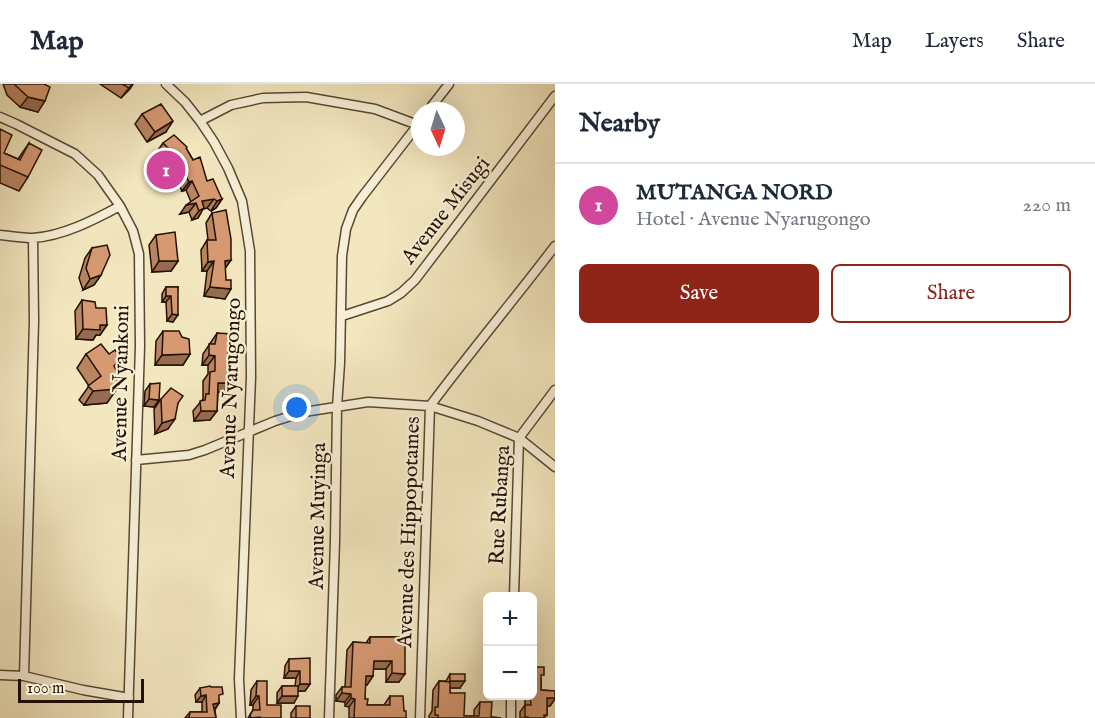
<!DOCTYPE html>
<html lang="en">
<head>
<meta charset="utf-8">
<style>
  body { margin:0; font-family:"IM FELL English",serif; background:#f2f2f3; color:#1f2937 }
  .controls { position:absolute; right:18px; bottom:18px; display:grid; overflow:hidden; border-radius:9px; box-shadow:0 6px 24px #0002 }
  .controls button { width:54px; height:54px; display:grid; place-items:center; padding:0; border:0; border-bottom:2px solid #e0e1e3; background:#fff; color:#1f2937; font:30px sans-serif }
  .compass { position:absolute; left:411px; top:18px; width:54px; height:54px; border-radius:50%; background:#fff; box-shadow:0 6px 24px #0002; rotate:176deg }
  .scale { position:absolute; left:18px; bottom:15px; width:126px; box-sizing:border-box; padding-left:6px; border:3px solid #241204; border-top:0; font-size:16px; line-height:21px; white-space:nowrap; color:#241204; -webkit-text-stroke:4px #f7efd6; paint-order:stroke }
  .you { position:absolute; left:297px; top:324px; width:21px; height:21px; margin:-15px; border:4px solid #fff; border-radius:50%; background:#1a73e8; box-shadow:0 0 0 9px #1a73e833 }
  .badge { display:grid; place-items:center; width:39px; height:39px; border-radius:50%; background:#8f2418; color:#fff; font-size:20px; font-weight:700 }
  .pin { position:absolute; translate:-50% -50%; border:3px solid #fff; box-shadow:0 2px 6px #0006 }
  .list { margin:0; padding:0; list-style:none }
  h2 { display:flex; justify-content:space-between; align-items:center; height:78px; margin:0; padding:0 24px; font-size:26px }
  h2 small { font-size:20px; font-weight:400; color:#747a83 }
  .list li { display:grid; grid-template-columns:39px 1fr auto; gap:18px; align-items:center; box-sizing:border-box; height:84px; padding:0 24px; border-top:2px solid #e0e1e3 }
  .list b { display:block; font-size:22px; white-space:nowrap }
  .list p { margin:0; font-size:20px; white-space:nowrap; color:#747a83 }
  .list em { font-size:20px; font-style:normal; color:#747a83 }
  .actions { display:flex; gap:12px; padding:18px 24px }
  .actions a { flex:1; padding:14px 0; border:2px solid #8f2418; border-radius:9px; text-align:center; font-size:21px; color:#8f2418 }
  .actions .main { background:#8f2418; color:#fff }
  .map { position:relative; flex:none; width:555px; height:634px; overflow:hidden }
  header { display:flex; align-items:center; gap:36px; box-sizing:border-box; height:84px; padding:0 30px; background:#fff; border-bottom:2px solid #e0e1e3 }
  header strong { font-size:28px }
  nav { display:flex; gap:33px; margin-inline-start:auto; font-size:21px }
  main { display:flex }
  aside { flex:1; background:#fff }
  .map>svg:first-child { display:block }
</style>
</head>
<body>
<header>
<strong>Map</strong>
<nav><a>Map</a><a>Layers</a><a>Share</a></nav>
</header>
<main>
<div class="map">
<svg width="555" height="634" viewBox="0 0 555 634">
  <rect width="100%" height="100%" fill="#f3e7c0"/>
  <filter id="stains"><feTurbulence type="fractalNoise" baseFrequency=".00333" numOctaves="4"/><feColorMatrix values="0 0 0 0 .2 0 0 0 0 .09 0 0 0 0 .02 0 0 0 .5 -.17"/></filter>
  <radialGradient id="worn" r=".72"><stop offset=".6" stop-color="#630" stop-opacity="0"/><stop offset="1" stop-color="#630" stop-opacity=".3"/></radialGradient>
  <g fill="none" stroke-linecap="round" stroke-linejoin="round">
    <defs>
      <path id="minor" d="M 166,0 L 185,18 L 200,37 L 214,58 L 228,84 L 242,117 L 250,167 L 251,293 L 239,595 L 241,634
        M 428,27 L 449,0
        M 0,33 L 16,40 L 75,70 L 98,91 L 120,122 L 133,147 L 139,170 L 140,262 L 128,634
        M 200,37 L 231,21 L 263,14 L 306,13 L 375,25 L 418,41
        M 0,151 C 11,152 22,154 33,154 C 63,152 94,136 120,122
        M 342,232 L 388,217 L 401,209 L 415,196 L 555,12
        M 136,376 L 189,371 L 205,366 L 275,337 L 304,328 L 368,318 L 430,322 L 478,337 L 519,354 L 555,383
        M 514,512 L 519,354 L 555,306
        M 0,591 L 24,592 L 83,606 L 129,614
        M 24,592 L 34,237 L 33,154
        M 329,634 L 335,457 L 337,323 L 340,279 L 342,172 L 346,145 L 353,126 L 362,113 L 420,38
        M 420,634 L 430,322 C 470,268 514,216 555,162
        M 511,634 L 511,612"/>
    </defs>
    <!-- minor casing -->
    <use href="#minor" stroke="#584733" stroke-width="11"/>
    <!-- minor -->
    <use href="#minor" stroke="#f7efd6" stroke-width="8"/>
  </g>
  <!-- wall -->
  <path fill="#b88462" stroke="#241204" stroke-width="1.5" d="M 3,0 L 44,0 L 38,28 L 20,23 L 7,11 Z
    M 100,0 L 133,0 L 121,14 Z
    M 142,30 L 166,48 L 147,58 L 135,40 Z
    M 0,45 L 4,69 L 18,75 L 29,59 L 28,93 L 19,107 L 0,99 Z
    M 163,59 L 186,64 L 193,76 L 207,97 L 222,115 L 216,124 L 211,127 L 207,124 L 203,125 L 198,134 L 192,136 L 189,128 L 180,130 L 191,118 L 186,106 L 182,107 L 170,82 L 156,69 Z
    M 212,129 L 231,176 L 225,184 L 225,215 L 204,212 L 207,187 L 202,187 L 201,166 L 207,156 L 208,156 L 206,139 Z
    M 156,151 L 178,177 L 171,187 L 152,188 L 149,161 Z
    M 92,164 L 101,191 L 94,201 L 83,206 L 79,194 L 85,174 Z
    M 166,203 L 178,203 L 173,238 L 167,237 L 166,218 L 162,218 L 162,210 Z
    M 82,216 L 96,224 L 107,241 L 100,251 L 96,251 L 93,256 L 76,255 L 75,227 Z
    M 163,247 L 190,270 L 183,281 L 155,281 L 156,257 Z
    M 217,249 L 228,266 L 228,288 L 230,299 L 224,308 L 218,308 L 217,327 L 210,336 L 194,337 L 193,327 L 203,315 L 203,297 L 208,290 L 208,281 L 202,281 L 203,270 Z
    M 86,270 L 115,284 L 117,302 L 107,319 L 84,321 L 79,316 L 89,302 L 77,284 Z
    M 150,300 L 154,323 L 144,322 L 145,307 Z
    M 161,315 L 178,319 L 168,345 L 155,350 L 154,325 Z
    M 370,553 L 405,553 L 399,598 L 386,598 L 386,585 L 373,585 L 373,592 L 367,601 L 365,600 L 365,615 L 367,621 L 384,621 L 390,612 L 404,627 L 406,634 L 349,634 L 349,623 L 345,622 L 345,618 L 336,617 L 336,611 L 342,603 L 345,603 L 347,566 L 353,558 L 366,559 Z
    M 289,575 L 310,600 L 305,607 L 298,607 L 294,619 L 277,619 L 277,609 L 282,602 L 295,602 L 296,594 L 284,594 L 285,582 Z
    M 450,590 L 460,604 L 450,604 L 450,609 L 464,632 L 474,632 L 474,626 L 480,618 L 491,633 L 501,634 L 429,634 L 429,632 L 432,627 L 433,606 L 439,597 L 446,597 Z
    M 541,595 L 541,606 L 555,607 L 555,615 L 550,622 L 547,622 L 547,631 L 544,634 L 520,634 L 520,628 L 525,621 L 525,612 L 532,612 Z
    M 257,597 L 267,621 L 281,634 L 248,634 L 253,626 L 253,621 L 250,621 L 251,606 Z
    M 200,604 L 219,616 L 219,619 L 215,626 L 216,634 L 185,634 L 190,628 L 202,628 L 202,618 L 196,618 L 195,611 Z
    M 296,622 L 310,634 L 291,634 L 291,629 Z"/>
  <!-- shaded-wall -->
  <path fill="#966b50" stroke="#241204" stroke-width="1.5" d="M 132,0 L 133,0 L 130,5 L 121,14 Z
    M 28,13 L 45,17 L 38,28 L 20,23 Z
    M 173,37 L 166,48 L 147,58 L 155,48 Z
    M 192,97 L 186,106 L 182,107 L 189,98 Z
    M 214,115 L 207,124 L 203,125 L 198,134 L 192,136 L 199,127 L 202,117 Z
    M 222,115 L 216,124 L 211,127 L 217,117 Z
    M 196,119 L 189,128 L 180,130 L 186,121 Z
    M 231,176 L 224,186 L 225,177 Z
    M 159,177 L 178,177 L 171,187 L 152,188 Z
    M 214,177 L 207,187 L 202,187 L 208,178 Z
    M 101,191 L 94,201 L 83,206 L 90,195 Z
    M 210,203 L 231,205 L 225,215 L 204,212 Z
    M 166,212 L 171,212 L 166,218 L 162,218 Z
    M 172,230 L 178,231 L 173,238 L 167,237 Z
    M 100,241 L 107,241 L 100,251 L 96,251 L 93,256 L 76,255 L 83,245 Z
    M 190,270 L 183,281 L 155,281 L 162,271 Z
    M 209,271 L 215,272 L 208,281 L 202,281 Z
    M 121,296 L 114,305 L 117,305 L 107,319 L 84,321 L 93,307 L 117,297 Z
    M 218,299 L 230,299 L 224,308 L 212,308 Z
    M 149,315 L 159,316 L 154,323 L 144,322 Z
    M 201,327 L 217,327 L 210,336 L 194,337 Z
    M 175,335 L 168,345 L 155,350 L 162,339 Z
    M 374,577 L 392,577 L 386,585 L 368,585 Z
    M 289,587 L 300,587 L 296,594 L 284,594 Z
    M 392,589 L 405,590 L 399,598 L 386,598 Z
    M 366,592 L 373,592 L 367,601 L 360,600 Z
    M 450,597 L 465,597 L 460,604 L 446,604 Z
    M 300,600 L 310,600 L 305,607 L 295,607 Z
    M 342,609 L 351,610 L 345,618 L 336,617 Z
    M 206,611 L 202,618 L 196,618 L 201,612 Z
    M 256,612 L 259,612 L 253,621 L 250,621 Z
    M 282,612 L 298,612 L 294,619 L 277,619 Z
    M 351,614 L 355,615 L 349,623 L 345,622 Z
    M 547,614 L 555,614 L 555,615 L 550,622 L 541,621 Z
    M 219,619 L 214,626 L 213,620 Z"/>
  <!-- building -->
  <path fill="#d69972" stroke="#241204" stroke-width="1.5" d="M 14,0 L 44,0 L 50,3 L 45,17 L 28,13 Z
    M 122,0 L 132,0 L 129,4 Z
    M 161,20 L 173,37 L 155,48 L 142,30 Z
    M 0,45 L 12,51 L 4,69 L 20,76 L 29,59 L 42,66 L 28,93 L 0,81 Z
    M 174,51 L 187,63 L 186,64 L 193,76 L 200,73 L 207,97 L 213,95 L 222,115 L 217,117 L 214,115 L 202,117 L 204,124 L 199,127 L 196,119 L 186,121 L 199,112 L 192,97 L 189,98 L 176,72 L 163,59 Z
    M 226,126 L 231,155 L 231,176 L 225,177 L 226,196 L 231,196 L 231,205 L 210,203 L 214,177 L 208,178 L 207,156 L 216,156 L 212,129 Z
    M 175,148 L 178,177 L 159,177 L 156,151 Z
    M 107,161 L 110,171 L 101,191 L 90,195 L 86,184 L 92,164 Z
    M 166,203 L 178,203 L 178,231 L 172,230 L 171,212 L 166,212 Z
    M 82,216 L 95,218 L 96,224 L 106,224 L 107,241 L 100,241 L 100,246 L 83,245 Z
    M 163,247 L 179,247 L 182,253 L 189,255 L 190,270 L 162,271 Z
    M 217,249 L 231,250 L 231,262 L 228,262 L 228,288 L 231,289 L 230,299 L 218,299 L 217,327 L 201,327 L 200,317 L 205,316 L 206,310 L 209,310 L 210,288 L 215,287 L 215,272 L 209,271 L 209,260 L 215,260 Z
    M 101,260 L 109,270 L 115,266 L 121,275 L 114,282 L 121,296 L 117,297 L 117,305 L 93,307 L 88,302 L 101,292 L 86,270 Z
    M 160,299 L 159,316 L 149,315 L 150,300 Z
    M 171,304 L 183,312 L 178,319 L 175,335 L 162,339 L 161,315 Z
    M 370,553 L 405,553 L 405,590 L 392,589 L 392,577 L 374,577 L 373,592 L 366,592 L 365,615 L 368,615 L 367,621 L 390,621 L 390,612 L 403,612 L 404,627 L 406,627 L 406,634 L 354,634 L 355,615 L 351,614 L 351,610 L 342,609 L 342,603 L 351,603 L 353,558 L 370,559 Z
    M 310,574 L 310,600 L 300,600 L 300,587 L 289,587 L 289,575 Z
    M 532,583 L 544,583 L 544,591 L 541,591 L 541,606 L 555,607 L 555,614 L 547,614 L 547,631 L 544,631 L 544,634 L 528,634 L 528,633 L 525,633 L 525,621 L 531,621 L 530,612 L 532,612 Z
    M 450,590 L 465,590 L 465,597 L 450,597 Z
    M 257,597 L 267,597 L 267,621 L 281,621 L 281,634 L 260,634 L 260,633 L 251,634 L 250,631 L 253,626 L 260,626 L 259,612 L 256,612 Z
    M 439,597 L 450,598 L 450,609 L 465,609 L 464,632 L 479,632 L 480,618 L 492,618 L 491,633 L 501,634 L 438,634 L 438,631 L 435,631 L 435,623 L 438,623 Z
    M 210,602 L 211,603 L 222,603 L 223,610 L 219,611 L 219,619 L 213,620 L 216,634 L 189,634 L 190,628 L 207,628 L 206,611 L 201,612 L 200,604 Z
    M 282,602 L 298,602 L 298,612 L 282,612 Z
    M 296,622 L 310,622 L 310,634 L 296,634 Z"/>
  <g text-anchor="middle" stroke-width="4.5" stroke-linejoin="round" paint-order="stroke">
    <!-- street labels -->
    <g font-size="21" fill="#241204" stroke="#f7efd6">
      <text transform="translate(445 126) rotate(-52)" y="7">Avenue Misugi</text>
      <text transform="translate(120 299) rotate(-89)" y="7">Avenue Nyankoni</text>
      <text transform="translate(230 304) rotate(-88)" y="7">Avenue Nyarugongo</text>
      <text transform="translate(499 421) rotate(-87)" y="7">Rue Rubanga</text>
      <text transform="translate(317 432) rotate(-89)" y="7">Avenue Muyinga</text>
      <text transform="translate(408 448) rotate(-88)" y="7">Avenue des Hippopotames</text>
    </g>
  </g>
  <rect width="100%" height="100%" filter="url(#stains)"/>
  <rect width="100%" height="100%" fill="url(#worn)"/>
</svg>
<div class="controls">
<button>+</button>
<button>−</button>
</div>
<svg class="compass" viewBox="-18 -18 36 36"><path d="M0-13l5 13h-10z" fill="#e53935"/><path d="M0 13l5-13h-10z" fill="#747a83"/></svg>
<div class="scale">100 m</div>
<div class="you"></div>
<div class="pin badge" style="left:166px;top:86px;background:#d1479c">1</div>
</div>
<aside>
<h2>Nearby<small></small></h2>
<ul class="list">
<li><span class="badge" style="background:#d1479c">1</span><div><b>MUTANGA NORD</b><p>Hotel · Avenue Nyarugongo</p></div><em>220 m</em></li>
</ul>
<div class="actions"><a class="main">Save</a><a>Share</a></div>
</aside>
</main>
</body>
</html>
